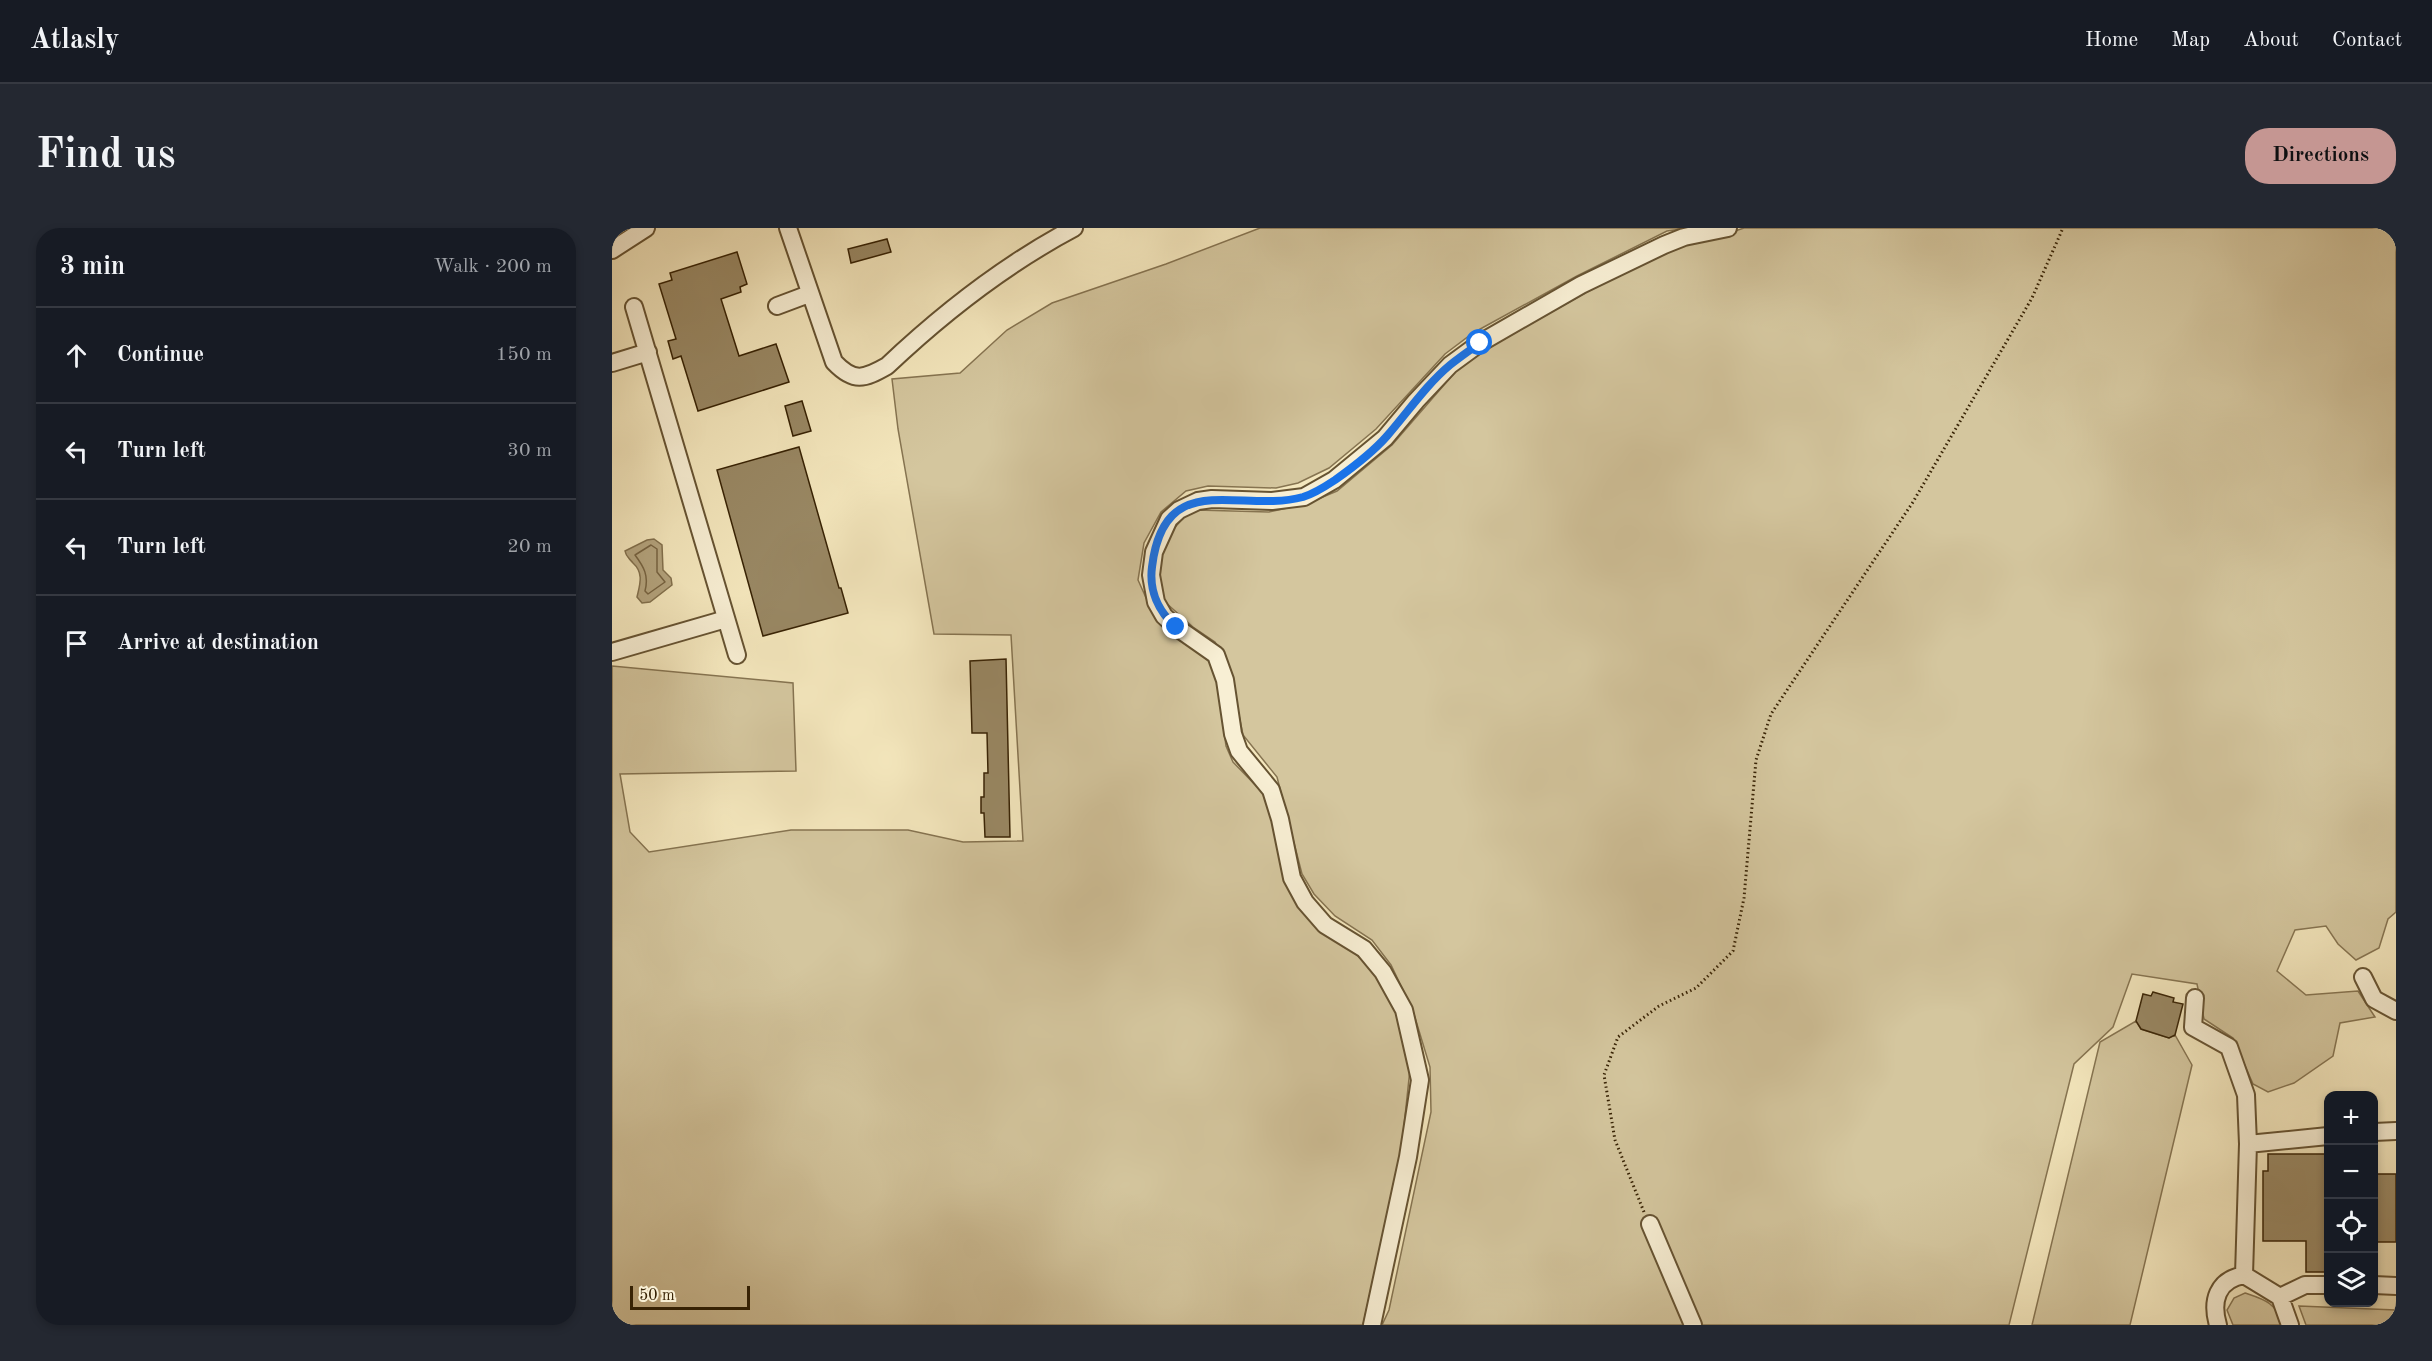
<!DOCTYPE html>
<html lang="en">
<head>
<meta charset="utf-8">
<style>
  body { margin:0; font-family:"Old Standard TT",serif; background:#242831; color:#f1f3f6 }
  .controls { position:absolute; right:18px; bottom:18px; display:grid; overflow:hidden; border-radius:12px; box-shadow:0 3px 9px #0003 }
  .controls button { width:54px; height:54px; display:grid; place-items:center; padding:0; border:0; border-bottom:2px solid #363941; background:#171b24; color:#f1f3f6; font:30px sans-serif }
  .scale { position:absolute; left:18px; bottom:15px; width:120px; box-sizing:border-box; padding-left:6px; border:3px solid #372204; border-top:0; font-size:16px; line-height:21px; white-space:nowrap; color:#372204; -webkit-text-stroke:4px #f8efd4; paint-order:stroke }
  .stop { position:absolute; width:18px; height:18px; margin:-14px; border:4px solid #1a73e8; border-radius:50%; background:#fff }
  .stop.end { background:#1a73e8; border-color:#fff; box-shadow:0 2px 6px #0008 }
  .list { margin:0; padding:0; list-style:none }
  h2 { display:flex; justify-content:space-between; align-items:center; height:78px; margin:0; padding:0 24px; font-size:26px }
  h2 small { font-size:20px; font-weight:400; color:#9ea1a6 }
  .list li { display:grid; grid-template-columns:39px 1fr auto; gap:18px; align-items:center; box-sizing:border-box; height:96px; padding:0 24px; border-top:2px solid #363941 }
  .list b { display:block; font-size:22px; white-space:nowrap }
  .list em { font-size:20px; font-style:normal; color:#9ea1a6 }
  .icon { flex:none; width:33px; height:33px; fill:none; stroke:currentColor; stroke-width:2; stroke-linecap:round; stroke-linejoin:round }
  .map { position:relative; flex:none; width:1784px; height:1097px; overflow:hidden; border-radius:24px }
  header { display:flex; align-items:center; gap:36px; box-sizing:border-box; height:84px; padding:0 30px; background:#171b24; border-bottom:2px solid #363941 }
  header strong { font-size:28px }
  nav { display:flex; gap:33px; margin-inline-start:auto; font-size:21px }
  .intro { display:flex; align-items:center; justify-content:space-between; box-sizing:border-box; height:144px; padding:0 36px }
  h1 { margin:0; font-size:42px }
  .button { padding:15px 27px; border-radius:24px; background:#c59692; color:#111; font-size:21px; font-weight:700 }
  main { display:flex; gap:36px; padding:0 36px }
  aside { flex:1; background:#171b24; border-radius:24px; box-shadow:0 3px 9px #0003 }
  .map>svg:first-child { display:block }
</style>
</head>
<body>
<header>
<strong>Atlasly</strong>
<nav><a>Home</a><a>Map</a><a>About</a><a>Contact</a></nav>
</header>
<div class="intro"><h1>Find us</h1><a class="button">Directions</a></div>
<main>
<aside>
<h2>3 min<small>Walk · 200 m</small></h2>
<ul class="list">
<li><svg class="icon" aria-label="ahead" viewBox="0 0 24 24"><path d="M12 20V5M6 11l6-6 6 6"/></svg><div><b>Continue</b></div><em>150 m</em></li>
<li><svg class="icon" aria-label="left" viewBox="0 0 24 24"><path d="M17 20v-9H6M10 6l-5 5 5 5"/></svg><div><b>Turn left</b></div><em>30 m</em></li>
<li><svg class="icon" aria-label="left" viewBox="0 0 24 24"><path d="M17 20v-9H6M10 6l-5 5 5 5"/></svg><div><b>Turn left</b></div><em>20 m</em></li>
<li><svg class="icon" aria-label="arrive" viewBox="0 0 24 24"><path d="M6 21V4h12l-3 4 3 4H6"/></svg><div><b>Arrive at destination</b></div></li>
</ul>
</aside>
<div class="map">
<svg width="1784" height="1097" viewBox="0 0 1784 1097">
  <rect width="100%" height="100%" fill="#f4e7bd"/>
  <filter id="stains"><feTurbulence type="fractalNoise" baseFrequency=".00333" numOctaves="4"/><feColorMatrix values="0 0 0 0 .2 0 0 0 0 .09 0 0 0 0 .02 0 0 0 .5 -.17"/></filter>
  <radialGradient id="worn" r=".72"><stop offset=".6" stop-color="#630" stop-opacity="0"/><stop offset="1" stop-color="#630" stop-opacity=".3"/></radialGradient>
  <!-- green -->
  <path fill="#d4c69e" stroke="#867451" stroke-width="1.5" d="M 648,0 L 1077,0 L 1055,3 L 965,48 L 861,105 L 833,126 L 764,201 L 717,240 L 686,255 L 664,260 L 596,258 L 574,263 L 549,284 L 532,315 L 526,352 L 540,383 L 600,436 L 606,459 L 614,518 L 621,534 L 651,565 L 661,587 L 678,662 L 687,680 L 710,703 L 744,726 L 762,744 L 782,779 L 792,811 L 798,841 L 789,926 L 751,1097 L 0,1097 L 0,438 L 181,455 L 184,543 L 8,546 L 18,604 L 37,624 L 179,602 L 296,602 L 351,614 L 411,613 L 399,407 L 322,406 L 286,201 L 280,151 L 348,145 L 395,102 L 440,75 L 554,36 Z
    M 1132,0 L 1784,0 L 1784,684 L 1776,691 L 1767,720 L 1744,732 L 1726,716 L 1714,698 L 1683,702 L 1665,743 L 1694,767 L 1746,763 L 1763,789 L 1728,795 L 1721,828 L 1682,855 L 1656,864 L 1641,856 L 1621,810 L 1592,791 L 1585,756 L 1520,746 L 1501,799 L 1462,836 L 1397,1097 L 770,1097 L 777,1082 L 819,884 L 818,839 L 801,783 L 779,737 L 760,712 L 723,688 L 702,666 L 690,646 L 665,549 L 631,507 L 617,438 L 603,414 L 581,399 L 553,374 L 545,354 L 548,328 L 557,306 L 573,288 L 584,282 L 657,284 L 694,276 L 725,263 L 780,217 L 845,142 L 878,119 L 973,65 L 1064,18 L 1102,10 Z
    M 1524,793 L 1529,801 L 1557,810 L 1563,807 L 1580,837 L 1518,1097 L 1420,1097 L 1488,814 Z
    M 1633,1065 C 1651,1071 1666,1075 1670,1097 L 1621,1097 L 1615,1082 L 1622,1070 Z
    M 1687,1078 L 1784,1082 L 1784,1097 L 1694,1097 Z"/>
  <!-- water -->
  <path fill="#b4a47e" stroke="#82704d" stroke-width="1.5" d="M 42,311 L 50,317 L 51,342 L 59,350 L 60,357 L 38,374 L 30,375 L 25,369 C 28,356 32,345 21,335 C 17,330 14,329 13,323 L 35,312 Z"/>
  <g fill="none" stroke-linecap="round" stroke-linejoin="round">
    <!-- shore -->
    <path stroke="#766341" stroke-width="1.5" d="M 39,317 L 45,321 L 45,344 L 53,354 L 36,366 L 33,363 C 37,348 32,339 23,327 Z"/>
  </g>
  <!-- building -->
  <path fill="#998864" stroke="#372204" stroke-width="1.5" d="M 275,11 L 279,24 L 239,35 L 236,21 Z
    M 125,24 L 135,56 L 128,59 L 129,64 L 109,71 L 127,128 L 164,116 L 177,154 L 86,183 L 69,128 L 61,131 L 56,113 L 64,111 L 47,56 L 60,52 L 58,45 Z
    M 190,173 L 199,203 L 181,208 L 173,178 Z
    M 187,219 L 227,360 L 229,360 L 236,385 L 151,408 L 105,242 Z
    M 394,431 L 398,609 L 373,609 L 372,585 L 369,585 L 369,569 L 372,569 L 372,545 L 376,545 L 375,505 L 360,505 L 358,433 Z
    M 1541,764 L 1562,770 L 1561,774 L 1571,776 L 1563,807 L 1557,810 L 1529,801 L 1524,793 L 1531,766 L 1539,768 Z
    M 1656,926 L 1716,926 L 1716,1044 L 1694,1044 L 1694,1013 L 1651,1013 L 1651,943 L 1656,943 Z
    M 1761,946 L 1784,946 L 1784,1014 L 1761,1014 Z"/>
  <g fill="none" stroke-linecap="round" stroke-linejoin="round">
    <defs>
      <path id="minor" d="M 176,0 L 222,134 C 242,155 252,151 275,138 C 331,85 394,36 462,0
        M 0,22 L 34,0
        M 165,78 L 197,66
        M 22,79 L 125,427
        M 0,135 L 36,124
        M 0,424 L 114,391
        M 1751,749 L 1762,771 L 1784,783
        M 1583,770 L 1581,799 L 1617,819 L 1634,867 L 1636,916 L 1632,1047 L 1668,1069 L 1693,1057 L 1716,1057
        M 1762,904 L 1784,903
        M 1636,916 L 1716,908
        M 1038,996 L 1081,1097
        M 1762,1057 L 1784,1058
        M 1668,1069 L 1678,1097
        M 760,1097 L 796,929 L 808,852 L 792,782 L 771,744 L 752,721 L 713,697 L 693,674 L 680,650 L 668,591 L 659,562 L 627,523 L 621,506 L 613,452 L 604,427 L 564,399 L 552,388 L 544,374 L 539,347 L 542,324 L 557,291 L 567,282 L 586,273 L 600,271 L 660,273 L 692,269 L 722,252 L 773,210 L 804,173 L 838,137 L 868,115 L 969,57 L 1052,17 L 1072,9 L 1116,0
        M 1606,1097 C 1599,1073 1605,1052 1632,1047"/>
    </defs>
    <!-- minor casing -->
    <use href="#minor" stroke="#665332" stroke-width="20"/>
    <!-- path -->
    <path stroke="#372204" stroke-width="3" stroke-dasharray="1.5 3" stroke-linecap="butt" d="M 1032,984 L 1003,912 L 992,847 L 1006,809 L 1047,778 L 1084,760 L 1121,723 L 1132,670 L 1144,532 L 1159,486 L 1301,274 L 1420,70 L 1451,0"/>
    <!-- minor -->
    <use href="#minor" stroke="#f8efd4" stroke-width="16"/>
  </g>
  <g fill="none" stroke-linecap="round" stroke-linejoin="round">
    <!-- route -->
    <path stroke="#1a73e8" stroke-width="8" d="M 564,399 C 546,383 537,362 540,339 C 552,238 628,286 691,269 C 701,266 714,258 723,252 C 740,240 761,224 775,208 C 796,184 814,157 838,137 C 848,129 858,122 868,115"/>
  </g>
  <rect width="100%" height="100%" filter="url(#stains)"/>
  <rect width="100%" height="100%" fill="url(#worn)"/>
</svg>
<div class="controls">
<button>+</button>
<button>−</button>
<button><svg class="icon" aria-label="locate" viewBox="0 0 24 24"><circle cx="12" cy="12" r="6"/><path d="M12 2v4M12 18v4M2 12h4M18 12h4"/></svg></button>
<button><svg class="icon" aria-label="layers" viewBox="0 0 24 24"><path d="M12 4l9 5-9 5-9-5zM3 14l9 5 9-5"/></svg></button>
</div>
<div class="scale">50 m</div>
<div class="stop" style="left:868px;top:115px"></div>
<div class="stop end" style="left:564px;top:399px"></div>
</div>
</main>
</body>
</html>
